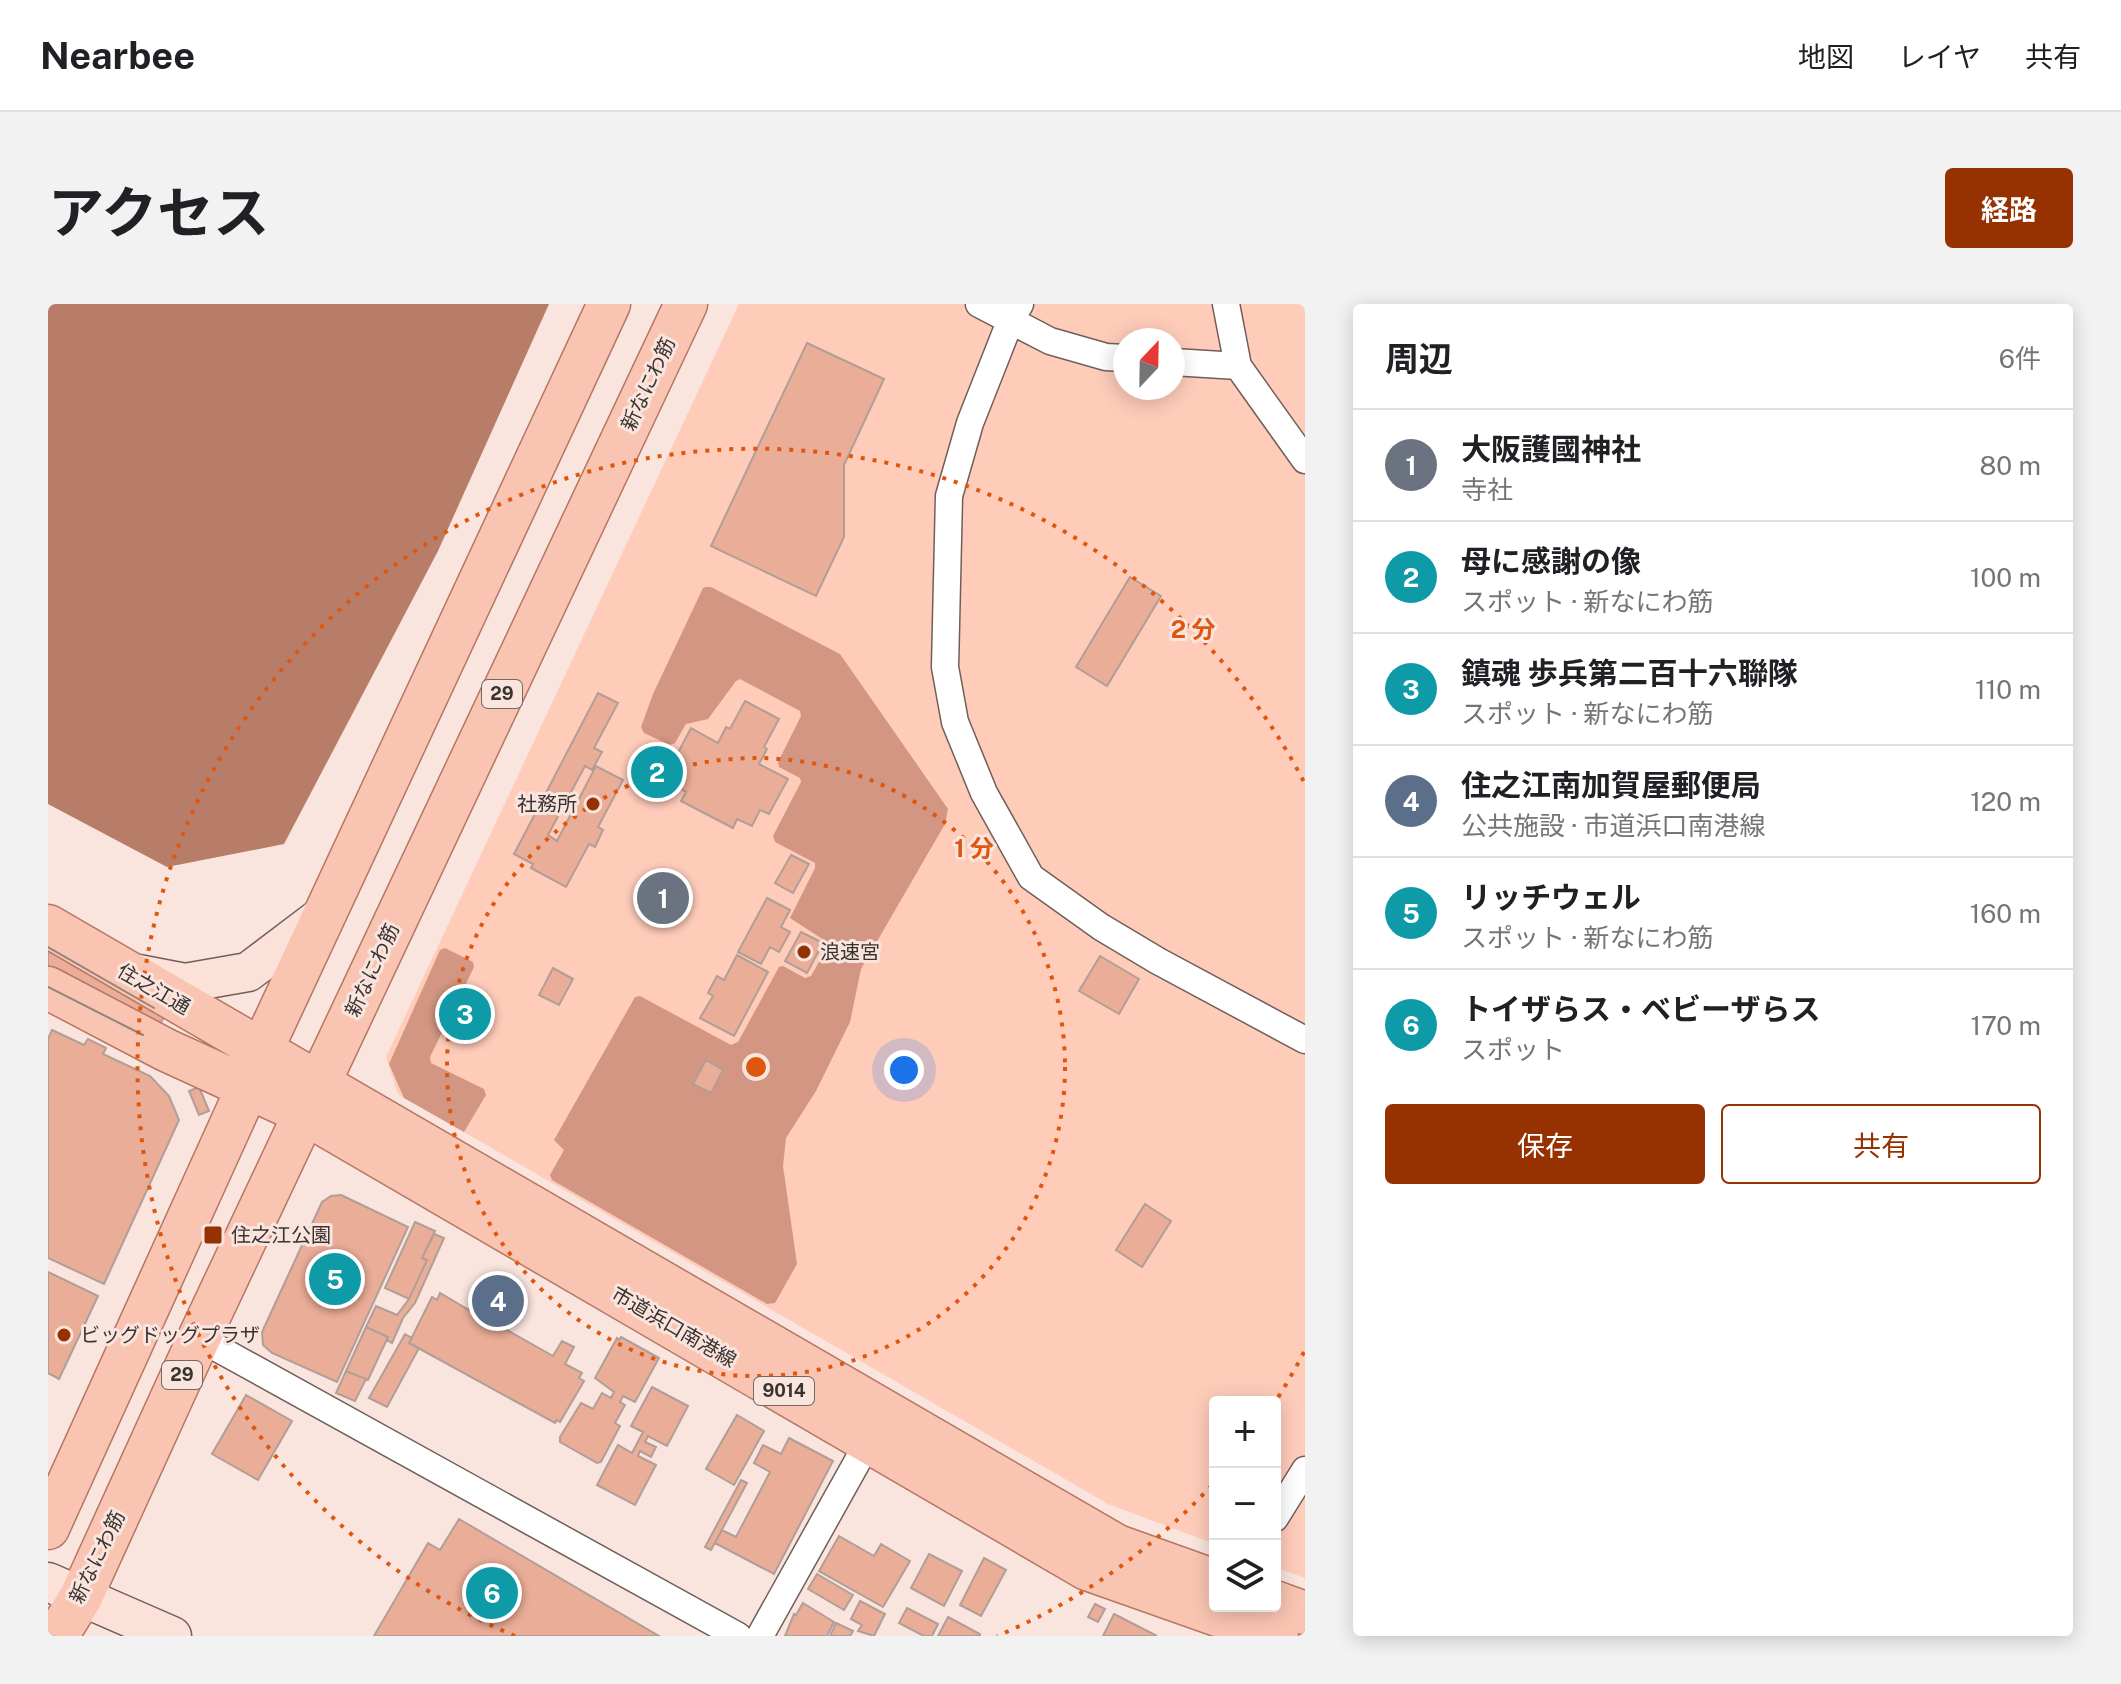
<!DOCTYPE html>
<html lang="ja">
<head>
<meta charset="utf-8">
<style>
  body { margin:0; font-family:"Public Sans","Noto Sans JP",sans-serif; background:#f2f2f2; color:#202124 }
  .controls { position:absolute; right:24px; bottom:24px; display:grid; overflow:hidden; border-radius:8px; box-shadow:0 4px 20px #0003 }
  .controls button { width:72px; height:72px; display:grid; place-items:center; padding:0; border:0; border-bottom:2px solid #e0e0e0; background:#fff; color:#202124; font:40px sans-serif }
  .compass { position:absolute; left:1065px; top:24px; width:72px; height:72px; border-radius:50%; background:#fff; box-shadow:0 4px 20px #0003; rotate:22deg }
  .you { position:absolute; left:856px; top:766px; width:28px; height:28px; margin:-20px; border:6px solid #fff; border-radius:50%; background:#1a73e8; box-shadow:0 0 0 12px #1a73e833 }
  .badge { display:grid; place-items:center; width:52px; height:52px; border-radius:50%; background:#963101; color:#fff; font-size:26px; font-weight:700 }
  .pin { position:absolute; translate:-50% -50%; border:4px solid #fff; box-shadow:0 2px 8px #0006 }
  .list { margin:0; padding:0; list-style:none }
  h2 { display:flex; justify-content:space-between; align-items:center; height:104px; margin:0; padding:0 32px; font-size:34px }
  h2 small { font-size:26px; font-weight:400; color:#757577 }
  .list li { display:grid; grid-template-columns:52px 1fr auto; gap:24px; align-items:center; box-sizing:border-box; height:112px; padding:0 32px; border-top:2px solid #e0e0e0 }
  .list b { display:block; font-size:30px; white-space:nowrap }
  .list p { margin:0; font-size:26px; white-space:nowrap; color:#757577 }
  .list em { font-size:26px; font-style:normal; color:#757577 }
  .actions { display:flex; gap:16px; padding:24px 32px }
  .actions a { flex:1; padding:18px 0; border:2px solid #963101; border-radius:8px; text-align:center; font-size:28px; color:#963101 }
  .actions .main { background:#963101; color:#fff }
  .icon { flex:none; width:44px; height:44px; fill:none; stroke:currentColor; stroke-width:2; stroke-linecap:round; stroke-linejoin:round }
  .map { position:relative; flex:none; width:1257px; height:1332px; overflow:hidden; border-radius:8px }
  header { display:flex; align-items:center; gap:48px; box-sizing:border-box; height:112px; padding:0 40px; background:#fff; border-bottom:2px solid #e0e0e0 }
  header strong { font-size:38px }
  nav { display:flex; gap:44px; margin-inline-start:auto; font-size:28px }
  .intro { display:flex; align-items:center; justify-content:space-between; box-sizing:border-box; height:192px; padding:0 48px }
  h1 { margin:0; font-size:56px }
  .button { padding:20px 36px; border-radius:8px; background:#963101; color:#fff; font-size:28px; font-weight:700 }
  main { display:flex; gap:48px; padding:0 48px }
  aside { flex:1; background:#fff; border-radius:8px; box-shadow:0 4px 20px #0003 }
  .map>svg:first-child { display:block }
</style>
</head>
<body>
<header>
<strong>Nearbee</strong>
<nav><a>地図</a><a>レイヤ</a><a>共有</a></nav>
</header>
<div class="intro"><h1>アクセス</h1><a class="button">経路</a></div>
<main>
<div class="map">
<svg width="1257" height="1332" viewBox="0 0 1257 1332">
  <rect width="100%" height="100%" fill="#f9e4de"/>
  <!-- green -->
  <path fill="#ffccba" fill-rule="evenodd" d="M 691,0 L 1257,0 L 1257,1274 L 1227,1263 L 1227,1098 L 1167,1098 L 1167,1240 L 1060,1200 L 350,790 L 338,753 ZM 1077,36 L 1125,36 L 1125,84 L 1077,84 Z"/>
  <!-- forest -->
  <path fill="#d29682" d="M 658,283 L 663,283 L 792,350 L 900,505 L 897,520 L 813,665 L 802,718 L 768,787 L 738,834 L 735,862 L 749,960 L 727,999 L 719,1000 L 504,876 L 502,871 L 516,846 L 506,836 L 587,693 L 592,692 L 683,741 L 690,738 L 731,663 L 735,662 L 757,674 L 763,672 L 780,642 L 779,638 L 742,614 L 767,564 L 767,559 L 727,538 L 725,532 L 753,478 L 752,474 L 731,463 L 730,458 L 753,412 L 752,407 L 692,375 L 688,377 L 660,415 L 638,420 L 627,439 L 622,441 L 596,429 L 593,423 L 605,390 L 655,284 Z
    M 397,644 L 425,658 L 426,663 L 382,753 L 383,759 L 436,785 L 438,791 L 416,828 L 356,794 L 341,760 L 392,646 Z"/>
  <!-- water -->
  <path fill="#b77d69" d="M 0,0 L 501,0 L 390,247 L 236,540 L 119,563 L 0,500 Z"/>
  <!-- building -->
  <path fill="#eaad98" stroke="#b09e97" stroke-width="2" d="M 759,39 L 836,75 L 796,161 L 796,233 L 768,292 L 663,242 Z
    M 1082,273 L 1113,292 L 1059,382 L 1028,363 Z
    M 550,389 L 570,399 L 546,444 L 554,448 L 544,466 L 537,462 L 500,531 L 509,537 L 548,462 L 575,476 L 550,523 L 555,526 L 547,543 L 541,540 L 518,583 L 483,564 L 485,560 L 466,550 Z
    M 697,397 L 731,415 L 716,443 L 719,445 L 711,460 L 740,475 L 721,510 L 712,506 L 704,522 L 689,515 L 685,524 L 633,497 L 638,488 L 624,480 L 633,464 L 624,460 L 643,424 L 670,439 L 678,423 L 682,425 Z
    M 743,551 L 761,560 L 745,589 L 727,579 Z
    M 719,594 L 742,606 L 733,623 L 742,628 L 731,648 L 722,643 L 713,660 L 690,648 Z
    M 753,628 L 775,639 L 759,669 L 737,657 Z
    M 0,633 L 120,707 L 106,729 L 0,687 Z
    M 689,651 L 720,668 L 686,732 L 652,714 L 665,692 L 660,689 L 669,672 L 676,676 Z
    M 1052,652 L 1091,675 L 1071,710 L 1031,687 Z
    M 505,664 L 525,675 L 511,701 L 491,691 Z
    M 4,726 L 36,741 L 40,735 L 58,744 L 55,750 L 102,772 L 121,792 L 131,816 L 56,980 L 0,954 L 0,735 Z
    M 658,756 L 675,766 L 663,789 L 645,780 Z
    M 151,783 L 161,807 L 151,811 L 141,787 Z
    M 293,891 L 360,923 L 289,1078 L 224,1049 L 215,1041 L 214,1028 L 274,898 L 283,892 Z
    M 1097,900 L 1123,917 L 1094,963 L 1068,946 Z
    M 367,918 L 387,927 L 374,954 L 379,956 L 361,995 L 337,984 Z
    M 386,930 L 396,934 L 367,999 L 355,1014 L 344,1039 L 339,1036 L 340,1033 L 318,1023 L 328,1002 L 349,1011 L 361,995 L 379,956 L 374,954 Z
    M 0,968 L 50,992 L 11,1075 L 0,1069 Z
    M 433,983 L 455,995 L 443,1017 L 505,1052 L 514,1037 L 526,1043 L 517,1060 L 534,1069 L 531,1074 L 536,1077 L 512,1118 L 509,1116 L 507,1119 L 361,1039 L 384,993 L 389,996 L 392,989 L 421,1006 Z
    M 318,1023 L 340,1033 L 320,1076 L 298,1067 Z
    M 357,1030 L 364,1034 L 361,1039 L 371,1044 L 339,1103 L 321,1094 Z
    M 573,1033 L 611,1054 L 587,1098 L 575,1092 L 572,1098 L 577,1101 L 567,1119 L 572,1122 L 553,1158 L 549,1159 L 512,1138 L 512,1133 L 533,1099 L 545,1105 L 554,1089 L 563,1094 L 566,1088 L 547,1074 L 569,1034 L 571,1036 Z
    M 298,1067 L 318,1075 L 307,1097 L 288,1089 Z
    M 604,1083 L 640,1102 L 619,1142 L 600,1132 L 597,1138 L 608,1143 L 603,1153 L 592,1147 L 590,1152 L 608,1161 L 587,1201 L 549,1181 L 570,1141 L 584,1149 L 595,1128 L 583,1122 Z
    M 198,1091 L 244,1117 L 210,1176 L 164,1150 Z
    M 689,1111 L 716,1127 L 686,1181 L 658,1165 Z
    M 741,1134 L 785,1157 L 726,1270 L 667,1239 L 674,1226 L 688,1233 L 722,1168 L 706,1159 L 715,1141 L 733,1150 Z
    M 693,1176 L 699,1179 L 663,1246 L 657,1243 Z
    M 411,1215 L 611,1332 L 326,1332 L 380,1239 L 392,1246 Z
    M 791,1232 L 826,1252 L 833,1240 L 862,1257 L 835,1303 L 771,1267 Z
    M 881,1250 L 914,1267 L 896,1302 L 863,1284 Z
    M 936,1254 L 958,1266 L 933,1312 L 912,1301 Z
    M 769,1270 L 805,1291 L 796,1306 L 760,1285 Z
    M 812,1297 L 837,1310 L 826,1332 L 810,1327 L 814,1321 L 803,1315 Z
    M 755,1299 L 786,1318 L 779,1332 L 737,1332 L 746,1310 L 748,1311 Z
    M 1047,1300 L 1057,1305 L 1050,1318 L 1040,1313 Z
    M 859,1304 L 890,1320 L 884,1332 L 876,1332 L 851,1319 Z
    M 1066,1310 L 1109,1332 L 1055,1332 Z
    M 900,1313 L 932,1330 L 932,1332 L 890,1332 Z
    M 788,1319 L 805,1327 L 802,1332 L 782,1332 Z"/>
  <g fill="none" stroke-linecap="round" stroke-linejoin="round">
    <defs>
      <path id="street" d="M 931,0 L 1002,37 L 1058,53 L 1077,54
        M 972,0 L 963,15 L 922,119 L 901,192 L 897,363 L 907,418 L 936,489 L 983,573 L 1053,623 L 1110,657 L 1257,736
        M 1178,0 L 1190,62 L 1257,156
        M 1125,58 L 1190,62
        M 151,1034 L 690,1332
        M 1227,1214 L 1257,1166
        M 712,1332 L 827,1126"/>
      <path id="secondary" d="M 90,670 L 137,679 L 200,668 L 278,609
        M 0,1278 L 124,1332"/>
      <path id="primary" d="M 0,622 L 1069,1242 L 1167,1277
        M 0,684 L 118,746 L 258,810 L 1039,1265 L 1229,1332
        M 0,1224 L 200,783 L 214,745 L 561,0
        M 1227,1298 L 1257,1309
        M 9,1332 L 33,1293 L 151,1034 L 638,0"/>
    </defs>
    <!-- street casing -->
    <use href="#street" stroke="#705f59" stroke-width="29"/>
    <!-- secondary casing -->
    <use href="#secondary" stroke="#705f59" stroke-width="41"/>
    <!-- primary casing -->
    <use href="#primary" stroke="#b47763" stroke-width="45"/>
    <!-- street -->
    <use href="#street" stroke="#fff" stroke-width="26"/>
    <!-- secondary -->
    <use href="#secondary" stroke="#fce1d8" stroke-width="38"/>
    <!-- primary -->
    <use href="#primary" stroke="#fac4b2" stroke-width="42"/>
    <!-- tram -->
    <path stroke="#91847f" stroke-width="2" d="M 0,643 L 106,704
      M 0,683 L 95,731"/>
  </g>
  <!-- trees -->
  <circle fill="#ad7c6a" cx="599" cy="467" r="10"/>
  <!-- distance rings -->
  <g fill="none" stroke="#df570e" stroke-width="4" stroke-dasharray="4 8">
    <circle cx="708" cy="763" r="309"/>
    <path d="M1256 1048A618 618 0 0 1 1229 1095M1164 1181A618 618 0 0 1 949 1332M467 1332A618 618 0 1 1 1256 478"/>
  </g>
  <!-- markers -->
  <g fill="#963101" stroke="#f9e4de" stroke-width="3">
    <circle cx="545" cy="500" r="8"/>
    <circle cx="756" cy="648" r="8"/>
    <rect x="155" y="921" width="20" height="20" rx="4"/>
    <circle cx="16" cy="1031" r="8"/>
  </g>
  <g text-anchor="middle" stroke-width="6" stroke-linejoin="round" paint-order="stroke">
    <!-- shield labels -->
    <g fill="#f9e4de" stroke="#736864" stroke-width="2">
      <rect x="434" y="376" width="40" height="28" rx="6"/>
      <rect x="114" y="1057" width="40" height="28" rx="6"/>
      <rect x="706" y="1073" width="60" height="28" rx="6"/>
    </g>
    <g font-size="18" font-weight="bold" fill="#3a3330">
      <text x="454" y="396">29</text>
      <text x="134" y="1077">29</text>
      <text x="736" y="1093">9014</text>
    </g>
    <!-- street labels -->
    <g font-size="20" fill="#3a3330" stroke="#f9e4de">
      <text transform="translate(600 80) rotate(-65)" y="7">新なにわ筋</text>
      <text transform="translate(324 666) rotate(-65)" y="7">新なにわ筋</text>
      <text transform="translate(106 685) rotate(30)" y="7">住之江通</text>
      <text transform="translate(626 1023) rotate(30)" y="7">市道浜口南港線</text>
      <text transform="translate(49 1253) rotate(-64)" y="7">新なにわ筋</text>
    </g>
    <!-- poi labels -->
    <g font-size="20" fill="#3a3330" stroke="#f9e4de" text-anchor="start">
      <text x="529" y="507" text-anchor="end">社務所</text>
      <text x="772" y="655">浪速宮</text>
      <text x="183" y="938">住之江公園</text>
      <text x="32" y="1038">ビッグドッグプラザ</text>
    </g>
  </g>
  <circle cx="708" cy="763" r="12" fill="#df570e" stroke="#f9e4de" stroke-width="4"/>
  <g font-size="24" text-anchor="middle" font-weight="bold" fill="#df570e" stroke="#f9e4de" stroke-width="6" stroke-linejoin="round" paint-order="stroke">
    <text x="1145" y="334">2 分</text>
    <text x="926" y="553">1 分</text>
  </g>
</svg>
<div class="controls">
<button>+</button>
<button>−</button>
<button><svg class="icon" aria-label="layers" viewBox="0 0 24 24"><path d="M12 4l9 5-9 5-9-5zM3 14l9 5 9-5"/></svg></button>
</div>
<svg class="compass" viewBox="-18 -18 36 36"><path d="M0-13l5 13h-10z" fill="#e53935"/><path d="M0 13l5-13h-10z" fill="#757577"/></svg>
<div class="you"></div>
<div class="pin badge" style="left:615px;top:594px;background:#6b7280">1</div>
<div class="pin badge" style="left:609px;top:468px;background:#0f9aa8">2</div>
<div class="pin badge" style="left:417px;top:710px;background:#0f9aa8">3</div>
<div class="pin badge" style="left:450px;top:997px;background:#5c6f8a">4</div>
<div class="pin badge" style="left:287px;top:975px;background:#0f9aa8">5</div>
<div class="pin badge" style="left:444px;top:1289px;background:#0f9aa8">6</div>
</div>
<aside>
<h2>周辺<small>6件</small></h2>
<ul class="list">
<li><span class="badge" style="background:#6b7280">1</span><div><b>大阪護國神社</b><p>寺社</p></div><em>80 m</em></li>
<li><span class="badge" style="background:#0f9aa8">2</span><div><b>母に感謝の像</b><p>スポット · 新なにわ筋</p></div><em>100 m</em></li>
<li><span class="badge" style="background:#0f9aa8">3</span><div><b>鎮魂 歩兵第二百十六聯隊</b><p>スポット · 新なにわ筋</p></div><em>110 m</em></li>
<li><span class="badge" style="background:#5c6f8a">4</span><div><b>住之江南加賀屋郵便局</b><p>公共施設 · 市道浜口南港線</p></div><em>120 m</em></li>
<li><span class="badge" style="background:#0f9aa8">5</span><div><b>リッチウェル</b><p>スポット · 新なにわ筋</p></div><em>160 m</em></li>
<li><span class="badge" style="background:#0f9aa8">6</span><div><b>トイザらス・ベビーザらス</b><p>スポット</p></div><em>170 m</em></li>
</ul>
<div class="actions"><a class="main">保存</a><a>共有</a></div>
</aside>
</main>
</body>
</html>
